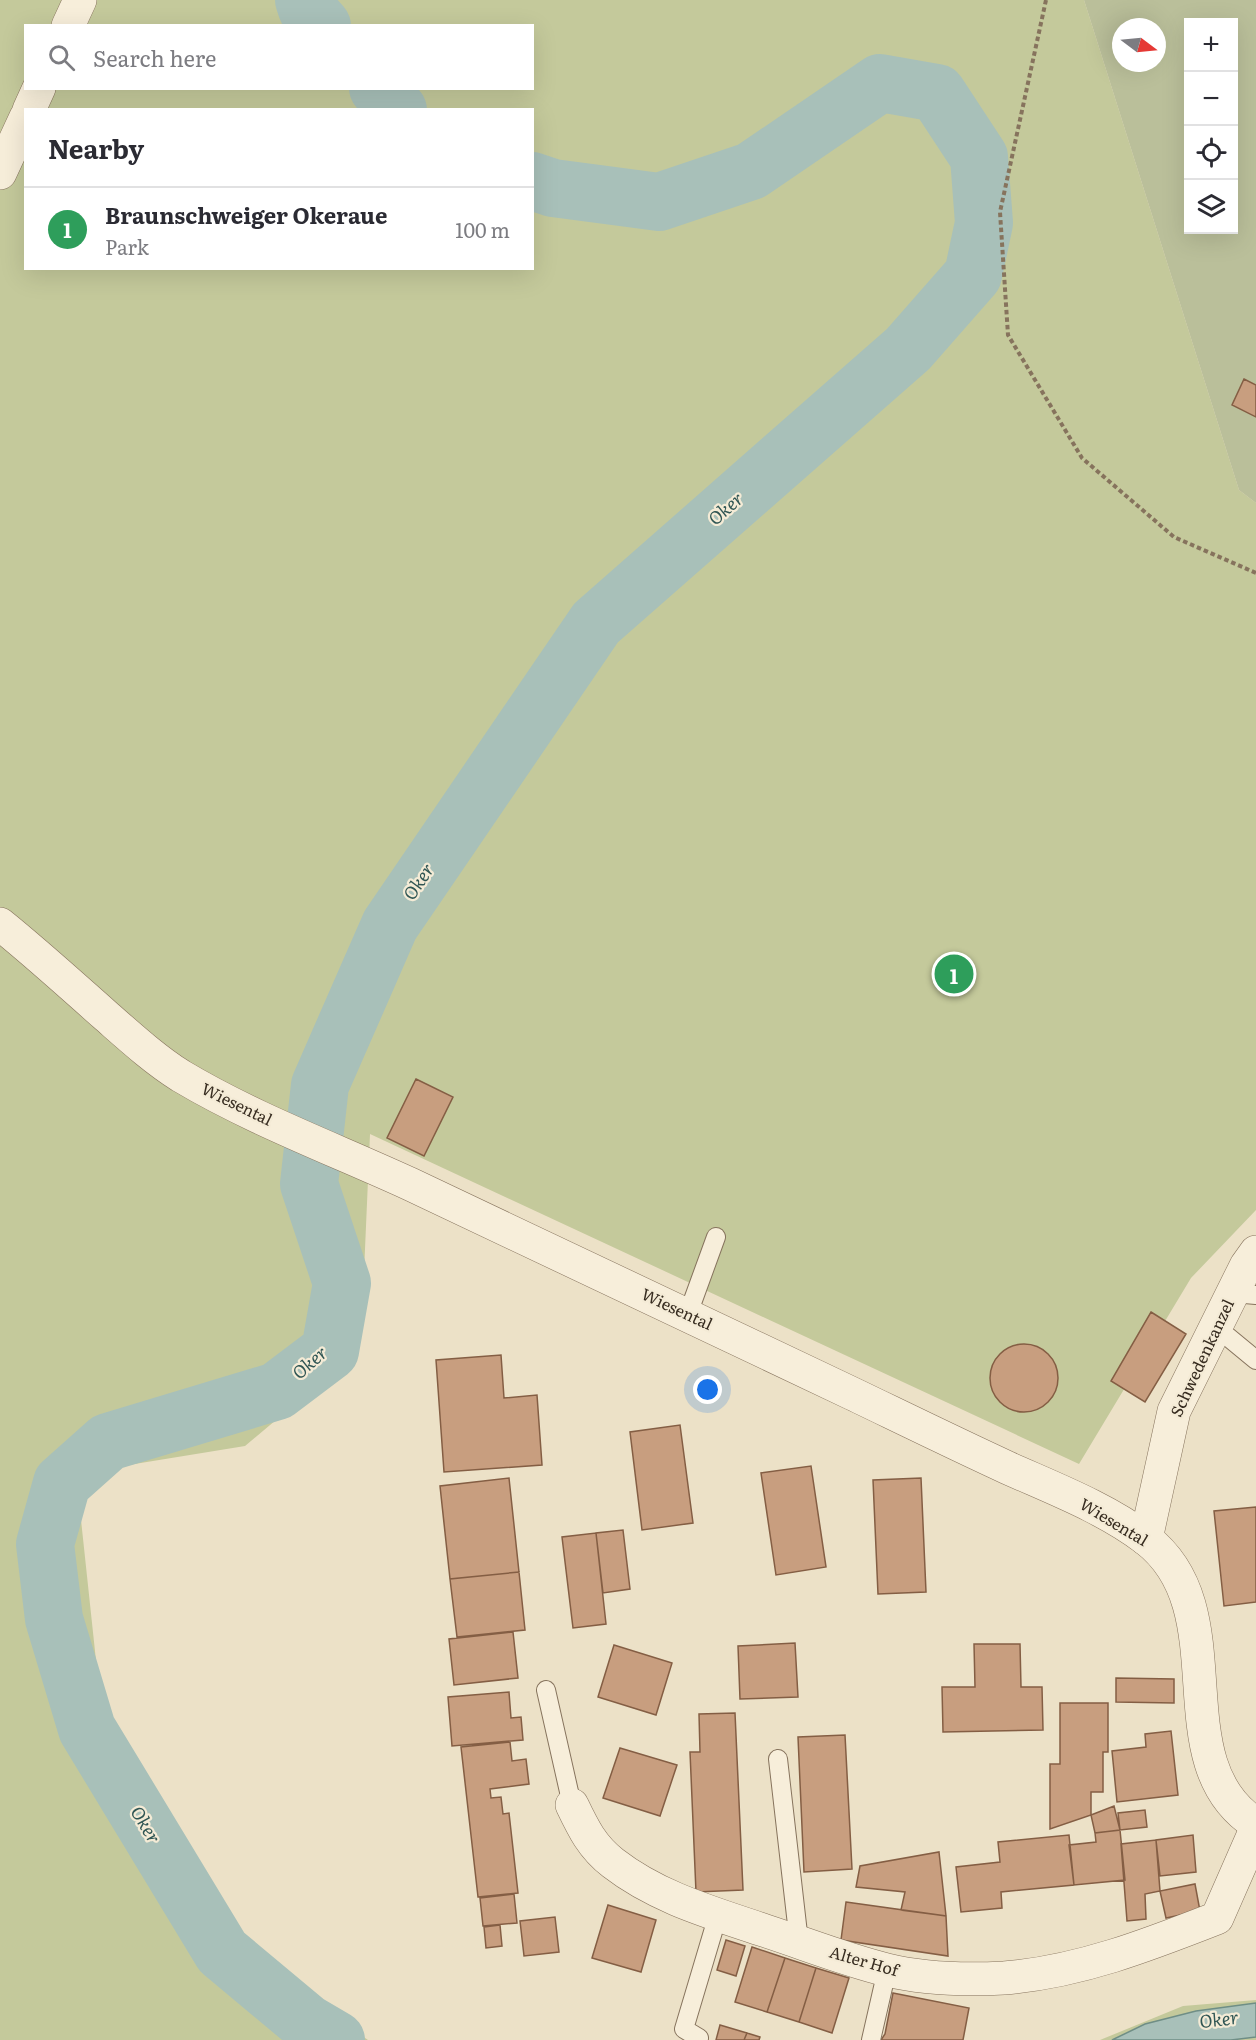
<!DOCTYPE html>
<html lang="en">
<head>
<meta charset="utf-8">
<style>
  body { margin:0; font-family:Literata,serif; background:#f7f7f7; color:#2b2b33 }
  .controls { position:absolute; right:18px; top:18px; display:grid; overflow:hidden; border-radius:0px; box-shadow:0 6px 24px #0002 }
  .controls button { width:54px; height:54px; display:grid; place-items:center; padding:0; border:0; border-bottom:2px solid #e1e1e2; background:#fff; color:#2b2b33; font:30px sans-serif }
  .compass { position:absolute; left:1112px; top:18px; width:54px; height:54px; border-radius:50%; background:#fff; box-shadow:0 6px 24px #0002; rotate:106deg }
  .you { position:absolute; left:708px; top:1390px; width:21px; height:21px; margin:-15px; border:4px solid #fff; border-radius:50%; background:#1a73e8; box-shadow:0 0 0 9px #1a73e833 }
  .badge { display:grid; place-items:center; width:39px; height:39px; border-radius:50%; background:#7c3aed; color:#fff; font-size:20px; font-weight:700 }
  .pin { position:absolute; translate:-50% -50%; border:3px solid #fff; box-shadow:0 2px 6px #0006 }
  .list { margin:0; padding:0; list-style:none }
  h2 { display:flex; justify-content:space-between; align-items:center; height:78px; margin:0; padding:0 24px; font-size:26px }
  h2 small { font-size:20px; font-weight:400; color:#7c7c81 }
  .list li { display:grid; grid-template-columns:39px 1fr auto; gap:18px; align-items:center; box-sizing:border-box; height:84px; padding:0 24px; border-top:2px solid #e1e1e2 }
  .list b { display:block; font-size:22px; white-space:nowrap }
  .list p { margin:0; font-size:20px; white-space:nowrap; color:#7c7c81 }
  .list em { font-size:20px; font-style:normal; color:#7c7c81 }
  .icon { flex:none; width:33px; height:33px; fill:none; stroke:currentColor; stroke-width:2; stroke-linecap:round; stroke-linejoin:round }
  .map { position:relative; flex:none; width:1256px; height:2040px; overflow:hidden }
  .search { position:absolute; background:#fff; box-shadow:0 6px 24px #0002; left:24px; top:24px; width:510px; height:66px; display:flex; align-items:center; gap:15px; box-sizing:border-box; padding:0 21px; border-radius:0px; color:#7c7c81; font-size:22px }
  .panel { position:absolute; background:#fff; box-shadow:0 6px 24px #0002; left:24px; top:108px; width:510px; height:162px; border-radius:0px }
  .map>svg:first-child { display:block }
</style>
</head>
<body>
<div class="map">
<svg width="1256" height="2040" viewBox="0 0 1256 2040">
  <rect width="100%" height="100%" fill="#ece1c7"/>
  <!-- green -->
  <path fill="#c4c99b" fill-rule="evenodd" d="M 0,0 L 1084,0 L 1239,490 L 1256,503 L 1256,1210 L 1191,1278 L 1079,1464 L 370,1134 L 364,1272 L 345,1362 L 245,1446 L 110,1468 L 79,1501 L 100,1698 L 227,1944 L 368,2040 L 0,2040 ZM 26,26 L 532,26 L 532,88 L 26,88 ZM 26,110 L 532,110 L 532,268 L 26,268 Z
    M 1256,2000 L 1256,2040 L 1100,2040 L 1183,2006 Z"/>
  <!-- cemetery -->
  <path fill="#babf9a" fill-rule="evenodd" d="M 1084,0 L 1256,0 L 1256,503 L 1239,490 ZM 1188,22 L 1234,22 L 1234,230 L 1188,230 ZM 1121,27 L 1157,27 L 1157,63 L 1121,63 Z"/>
  <!-- water -->
  <path fill="#a8c0b9" stroke="#6f8e86" stroke-width="1.5" d="M 1256,2003 L 1256,2037 L 1231,2040 L 1112,2040 L 1145,2024 L 1196,2011 Z"/>
  <g fill="none" stroke-linecap="round" stroke-linejoin="round">
    <!-- river -->
    <path stroke="#a8c0b9" stroke-width="58" d="M 304,0 L 307,9 L 322,26
      M 378,88 L 398,110
      M 336,2040 L 307,2023 L 222,1952 L 87,1729 L 54,1619 L 45,1544 L 62,1483 L 108,1442 L 277,1391 L 330,1351 L 342,1283 L 309,1184 L 320,1085 L 390,925 L 596,623 L 908,349 L 973,275 L 984,223 L 979,157 L 937,93 L 880,83 L 751,171 L 659,202 L 553,188 L 532,181"/>
  </g>
  <!-- building -->
  <path fill="#c89e7f" stroke="#845e44" stroke-width="1.5" d="M 1244,379 L 1256,385 L 1256,417 L 1232,405 Z
    M 416,1079 L 453,1097 L 424,1156 L 387,1138 Z
    M 1151,1312 L 1186,1334 L 1145,1402 L 1111,1381 Z
    M990 1378a34 34 0 1 1 68 0a34 34 0 1 1-68 0Z
    M 501,1355 L 504,1398 L 537,1395 L 542,1465 L 444,1472 L 436,1360 Z
    M 680,1425 L 693,1523 L 642,1530 L 630,1432 Z
    M 811,1466 L 826,1567 L 776,1575 L 761,1473 Z
    M 509,1478 L 519,1572 L 450,1579 L 440,1486 Z
    M 921,1478 L 926,1592 L 878,1594 L 873,1480 Z
    M 1256,1507 L 1256,1602 L 1224,1606 L 1214,1511 Z
    M 623,1530 L 630,1589 L 603,1593 L 596,1533 Z
    M 596,1533 L 606,1624 L 573,1628 L 562,1537 Z
    M 519,1572 L 525,1630 L 457,1637 L 450,1579 Z
    M 513,1632 L 518,1678 L 454,1685 L 449,1639 Z
    M 795,1643 L 798,1697 L 740,1699 L 738,1646 Z
    M 974,1644 L 1020,1644 L 1021,1687 L 1042,1687 L 1043,1730 L 943,1732 L 942,1687 L 975,1687 Z
    M 614,1645 L 672,1663 L 656,1715 L 598,1697 Z
    M 1116,1678 L 1174,1679 L 1174,1703 L 1116,1702 Z
    M 509,1692 L 511,1718 L 521,1717 L 523,1740 L 452,1746 L 448,1697 Z
    M 1060,1703 L 1108,1703 L 1108,1752 L 1103,1752 L 1103,1792 L 1091,1792 L 1091,1815 L 1050,1829 L 1050,1764 L 1060,1764 Z
    M 735,1713 L 743,1890 L 696,1892 L 690,1752 L 700,1752 L 699,1714 Z
    M 1171,1731 L 1178,1795 L 1117,1802 L 1112,1751 L 1146,1747 L 1145,1734 Z
    M 845,1735 L 852,1869 L 804,1872 L 798,1737 Z
    M 510,1742 L 512,1761 L 526,1759 L 529,1784 L 490,1789 L 491,1798 L 501,1797 L 503,1814 L 509,1813 L 518,1893 L 478,1897 L 461,1747 Z
    M 620,1748 L 677,1765 L 660,1816 L 603,1798 Z
    M 1114,1806 L 1120,1830 L 1095,1833 L 1091,1815 Z
    M 1145,1810 L 1147,1827 L 1120,1830 L 1118,1813 Z
    M 1120,1830 L 1125,1880 L 1074,1885 L 1069,1845 L 1096,1842 L 1095,1833 Z
    M 1069,1835 L 1074,1885 L 1001,1892 L 1002,1908 L 961,1912 L 956,1867 L 1000,1862 L 998,1842 Z
    M 1193,1835 L 1196,1872 L 1160,1876 L 1156,1840 Z
    M 1156,1840 L 1160,1891 L 1145,1894 L 1146,1919 L 1127,1921 L 1121,1844 Z
    M 939,1852 L 946,1916 L 901,1910 L 905,1892 L 856,1887 L 860,1866 Z
    M 1195,1884 L 1200,1911 L 1166,1918 L 1160,1891 Z
    M 514,1894 L 517,1923 L 483,1926 L 480,1898 Z
    M 846,1902 L 946,1916 L 948,1956 L 841,1940 Z
    M 608,1905 L 656,1920 L 641,1972 L 592,1958 Z
    M 555,1917 L 559,1952 L 524,1956 L 520,1921 Z
    M 500,1925 L 502,1946 L 486,1948 L 484,1927 Z
    M 726,1940 L 745,1946 L 736,1976 L 717,1970 Z
    M 752,1947 L 785,1958 L 767,2012 L 735,2002 Z
    M 785,1958 L 816,1968 L 799,2022 L 767,2012 Z
    M 816,1968 L 849,1978 L 832,2033 L 799,2022 Z
    M 893,1993 L 969,2008 L 963,2040 L 881,2040 L 885,2034 Z
    M 720,2025 L 747,2033 L 744,2040 L 716,2040 Z
    M 747,2033 L 760,2037 L 759,2040 L 744,2040 Z"/>
  <g fill="none" stroke-linecap="round" stroke-linejoin="round">
    <defs>
      <path id="service" d="M 1233,1293 L 1256,1295
        M 688,1314 L 716,1237
        M 1216,1327 L 1256,1360
        M 546,1690 L 572,1805
        M 778,1759 L 799,1942
        M 699,2038 L 684,2029 L 718,1915
        M 871,2040 L 887,1970"/>
      <path id="minor" d="M 1146,1539 L 1174,1411 L 1246,1266 L 1256,1252
        M 572,1805 C 583,1828 592,1847 613,1863 C 658,1898 713,1913 766,1931 C 806,1944 846,1960 887,1970 C 924,1979 966,1980 1004,1978 C 1079,1972 1148,1945 1217,1918 L 1256,1829"/>
      <path id="tertiary" d="M 68,26 L 80,0
        M 29,110 L 39,88
        M 0,173 L 26,117
        M 0,924 C 36,953 70,984 105,1015 C 129,1036 154,1059 181,1076 C 253,1119 334,1149 410,1184 C 558,1254 706,1323 853,1394 C 905,1419 956,1444 1008,1468 C 1055,1489 1105,1508 1146,1539 C 1240,1611 1159,1762 1256,1824"/>
    </defs>
    <!-- service casing -->
    <use href="#service" stroke="#86735d" stroke-width="20"/>
    <!-- minor casing -->
    <use href="#minor" stroke="#86735d" stroke-width="34"/>
    <!-- tertiary casing -->
    <use href="#tertiary" stroke="#86735d" stroke-width="34"/>
    <!-- path -->
    <path stroke="#86735d" stroke-width="4" stroke-dasharray="4.5 3" stroke-linecap="butt" d="M 1046,0 L 1000,212 L 1008,335 L 1082,458 L 1174,537 L 1256,573"/>
    <!-- service -->
    <use href="#service" stroke="#f7eeda" stroke-width="18"/>
    <!-- minor -->
    <use href="#minor" stroke="#f7eeda" stroke-width="33"/>
    <!-- tertiary -->
    <use href="#tertiary" stroke="#f7eeda" stroke-width="33"/>
  </g>
  <g text-anchor="middle" stroke-width="4.5" stroke-linejoin="round" paint-order="stroke">
    <!-- street labels -->
    <g font-size="16" fill="#372c20" stroke="#f4ebd6">
      <text transform="translate(237 1104) rotate(26)" y="6">Wiesental</text>
      <text transform="translate(677 1309) rotate(25)" y="6">Wiesental</text>
      <text transform="translate(1202 1358) rotate(-65)" y="6">Schwedenkanzel</text>
      <text transform="translate(1114 1522) rotate(31)" y="6">Wiesental</text>
      <text transform="translate(864 1961) rotate(16)" y="6">Alter Hof</text>
    </g>
    <!-- water labels -->
    <g font-size="18" font-style="italic" fill="#305654" stroke="#f4ebd6">
      <text transform="translate(726 509) rotate(-41)" y="6">Oker</text>
      <text transform="translate(419 882) rotate(-56)" y="6">Oker</text>
      <text transform="translate(310 1363) rotate(-41)" y="6">Oker</text>
      <text transform="translate(145 1825) rotate(59)" y="6">Oker</text>
      <text transform="translate(1219 2020) rotate(-7)" y="6">Oker</text>
    </g>
  </g>
</svg>
<div class="controls">
<button>+</button>
<button>−</button>
<button><svg class="icon" aria-label="locate" viewBox="0 0 24 24"><circle cx="12" cy="12" r="6"/><path d="M12 2v4M12 18v4M2 12h4M18 12h4"/></svg></button>
<button><svg class="icon" aria-label="layers" viewBox="0 0 24 24"><path d="M12 4l9 5-9 5-9-5zM3 14l9 5 9-5"/></svg></button>
</div>
<svg class="compass" viewBox="-18 -18 36 36"><path d="M0-13l5 13h-10z" fill="#e53935"/><path d="M0 13l5-13h-10z" fill="#7c7c81"/></svg>
<div class="you"></div>
<div class="pin badge" style="left:954px;top:974px;background:#2e9e5b">1</div>
<div class="search"><svg class="icon" aria-label="search" viewBox="0 0 24 24"><circle cx="10" cy="10" r="6"/><path d="M15 15l6 6"/></svg>Search here</div>
<section class="panel">
<h2>Nearby<small></small></h2>
<ul class="list">
<li><span class="badge" style="background:#2e9e5b">1</span><div><b>Braunschweiger Okeraue</b><p>Park</p></div><em>100 m</em></li>
</ul>
</section>
</div>
</body>
</html>
